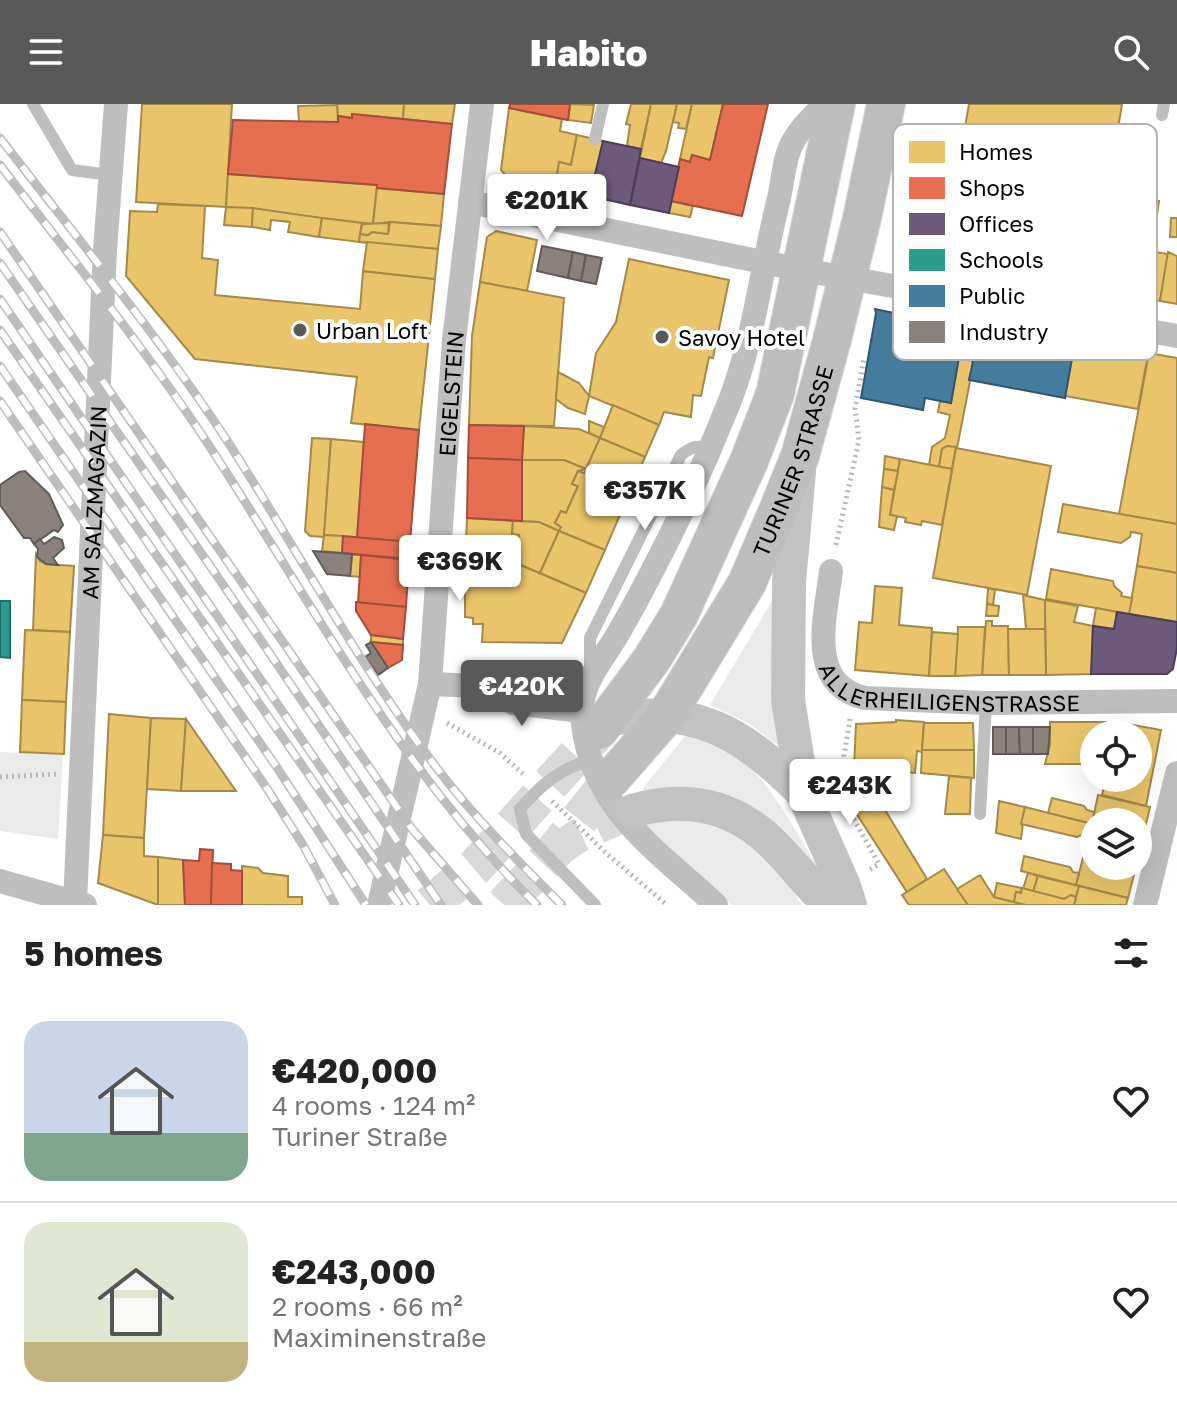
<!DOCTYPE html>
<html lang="en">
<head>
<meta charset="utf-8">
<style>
	:root { --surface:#fff; --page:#f6f6f6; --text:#222; --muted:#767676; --line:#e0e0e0; --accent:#595959 }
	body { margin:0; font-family:"Golos Text",sans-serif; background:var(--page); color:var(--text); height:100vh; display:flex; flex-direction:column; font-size:30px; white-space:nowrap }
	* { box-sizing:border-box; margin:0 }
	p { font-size:26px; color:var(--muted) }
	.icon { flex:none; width:44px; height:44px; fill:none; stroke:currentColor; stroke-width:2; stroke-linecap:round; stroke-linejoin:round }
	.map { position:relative; height:801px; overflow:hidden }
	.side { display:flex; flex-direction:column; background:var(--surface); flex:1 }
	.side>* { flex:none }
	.fabs { position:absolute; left:1080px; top:616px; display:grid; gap:16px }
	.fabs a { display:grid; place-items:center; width:72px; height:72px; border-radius:50%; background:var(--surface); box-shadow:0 8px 32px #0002; font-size:40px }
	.price { position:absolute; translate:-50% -68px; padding:0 18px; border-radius:8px; background:#fff; color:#222; font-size:26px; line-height:52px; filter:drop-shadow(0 2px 4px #0008) }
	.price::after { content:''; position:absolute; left:50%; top:48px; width:24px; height:18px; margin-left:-12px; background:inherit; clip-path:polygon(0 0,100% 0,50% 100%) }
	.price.current { background:var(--accent); color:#fff }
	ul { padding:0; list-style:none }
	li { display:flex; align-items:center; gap:24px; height:200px; padding:0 24px }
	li+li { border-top:2px solid var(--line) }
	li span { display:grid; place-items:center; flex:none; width:224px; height:160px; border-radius:24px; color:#555 }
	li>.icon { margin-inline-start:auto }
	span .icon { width:96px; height:96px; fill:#fffc; stroke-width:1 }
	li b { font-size:34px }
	h2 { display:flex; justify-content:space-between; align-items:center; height:96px; padding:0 24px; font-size:34px }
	header { display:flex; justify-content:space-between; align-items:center; height:104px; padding:0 24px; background:var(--accent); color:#fff; font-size:36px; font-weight:800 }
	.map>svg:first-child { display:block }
</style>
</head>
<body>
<header><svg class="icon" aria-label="menu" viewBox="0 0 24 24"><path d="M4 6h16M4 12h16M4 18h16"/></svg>Habito<svg class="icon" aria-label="search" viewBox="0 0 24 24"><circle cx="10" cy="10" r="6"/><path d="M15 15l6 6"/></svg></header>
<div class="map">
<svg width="1177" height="801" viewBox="0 0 1177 801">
	<rect width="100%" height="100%" fill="#fff"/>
	<g fill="#eaeaea">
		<polygon points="777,489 783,639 775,640 750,620 710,601"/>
		<path d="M685 632H690C710 639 730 647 746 660 775 684 805 745 827 778L798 753 646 690 643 684Z"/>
		<polygon points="0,648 63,651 58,735 0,727"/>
		<polygon points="712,713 768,750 802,801 731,801 639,715"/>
	</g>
	<g fill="#e9c46a" stroke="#a3894a" stroke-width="2">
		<polygon points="142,0 232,0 226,103 136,98"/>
		<polygon points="337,0 404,0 403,15 352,10 352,14 338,12"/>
		<polygon points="404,0 455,0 452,20 403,15"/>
		<polygon points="570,0 594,1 591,19 568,16"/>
		<polygon points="631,0 651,0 641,45 627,42 630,21 626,20"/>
		<polygon points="651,0 677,0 666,47 661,59 640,54"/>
		<polygon points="677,0 692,0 686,25 678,24 679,19 673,18"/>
		<polygon points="692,0 723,0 710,56 692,51 690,58 680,55"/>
		<polygon points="969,0 1122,0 1103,117 1139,123 1129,187 906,155 921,70 956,75"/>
		<polygon points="337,1 338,18 299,18 298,2"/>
		<polygon points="509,4 562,15 560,27 577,31 571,61 559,58 555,84 507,73 501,66"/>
		<polygon points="577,31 603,37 590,92 555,84 559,58 571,61"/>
		<polygon points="228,70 377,81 373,120 226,103"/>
		<polygon points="377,84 444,90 441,122 390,118 373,120"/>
		<polygon points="671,97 693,102 690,113 669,109"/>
		<polygon points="1143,97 1159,97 1152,147 1136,145"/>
		<polygon points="158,100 205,102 202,154 218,156 215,191 360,205 363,167 435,175 419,326 351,319 357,273 195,255 126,172 130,107 157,108"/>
		<polygon points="226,103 253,104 252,123 224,121"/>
		<polygon points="253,104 322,114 319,133 288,128 290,118 271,116 270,126 252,123"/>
		<polygon points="322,114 362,119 359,138 319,133"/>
		<polygon points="1171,114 1177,114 1177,133 1170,133"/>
		<polygon points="390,118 441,122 438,145 359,138 360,130 368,131 372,128 388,130"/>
		<polygon points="389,119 388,130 372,128 368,131 360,130 362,120"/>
		<polygon points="496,127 537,136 527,187 480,178 487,133"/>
		<polygon points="367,138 438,145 435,175 363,167"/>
		<polygon points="1136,145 1168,150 1160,197 1128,191"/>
		<polygon points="1168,148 1177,152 1177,200 1160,197"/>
		<polygon points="629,155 729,176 713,254 709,253 701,292 693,291 691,313 664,308 659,321 589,292 596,249 616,218"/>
		<polygon points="480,178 564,194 554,322 469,321 472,232"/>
		<polygon points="1074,243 1147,256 1138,305 1065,292"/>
		<polygon points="1149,249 1177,254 1177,420 1119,410"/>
		<polygon points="959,253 974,257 957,344 947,342 942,345 939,363 929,361 932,343 945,334 950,311 938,308 940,297 951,299"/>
		<polygon points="558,268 579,279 589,292 585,310 568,304 556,295"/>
		<polygon points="613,301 659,321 645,353 600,334"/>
		<polygon points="589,317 604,323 600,334 589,329"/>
		<polygon points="524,322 579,325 600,334 586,365 564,356 522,356"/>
		<polygon points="312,334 331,335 324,433 310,432 305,427"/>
		<polygon points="600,334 645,353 631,385 586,365"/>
		<polygon points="331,335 364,338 357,434 324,431"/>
		<polygon points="947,342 956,343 952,365 939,363 942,345"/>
		<polygon points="956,344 1051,362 1027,491 933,474"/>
		<polygon points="885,352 900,355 898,367 884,365"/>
		<polygon points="900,355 952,365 942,421 922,417 921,421 905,418 906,414 890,411"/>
		<polygon points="522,356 564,356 586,365 578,367 572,380 578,382 566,409 561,407 555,419 561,423 559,427 539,418 522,417"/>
		<polygon points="586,365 631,385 605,446 559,427 561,423 555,419 561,407 566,409 578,382 572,380 578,367 584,369"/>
		<polygon points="884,365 898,367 894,386 882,383"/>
		<polygon points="882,383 894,386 890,411 897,412 894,426 879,423"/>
		<polygon points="1063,400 1177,420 1177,469 1137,462 1142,430 1131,428 1130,433 1121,439 1058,428"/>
		<polygon points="467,414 513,417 512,430 519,431 518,460 465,459"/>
		<polygon points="513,417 539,418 559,427 540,469 518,460 519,431 512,430"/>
		<polygon points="559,427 605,446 586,489 540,469"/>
		<polygon points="324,431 343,432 342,449 322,447"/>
		<polygon points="36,450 40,457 46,460 74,462 70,528 33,526"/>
		<polygon points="352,451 361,451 360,473 350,472"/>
		<polygon points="465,459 518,460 586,489 562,539 482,538 483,520 473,520 473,514 465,513"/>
		<polygon points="1137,462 1177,469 1177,518 1129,510"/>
		<polygon points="1051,465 1113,477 1114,482 1122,489 1121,492 1132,494 1129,510 1046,495"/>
		<polygon points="875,482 902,484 899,521 932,524 929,572 855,566 859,518 872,519"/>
		<polygon points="988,484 995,486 993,501 987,500"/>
		<polygon points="1023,491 1045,496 1045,525 1026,525"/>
		<polygon points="1045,496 1078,502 1074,518 1093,522 1091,570 1046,571"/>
		<polygon points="987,500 999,502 998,512 986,512"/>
		<polygon points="1096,504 1117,508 1114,525 1093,522"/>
		<polygon points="986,517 992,517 992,522 1008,522 1009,571 982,571"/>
		<polygon points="958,523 985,523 982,571 955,572"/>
		<polygon points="1008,525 1045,525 1046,571 1009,571"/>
		<polygon points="25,526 70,528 66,598 22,596"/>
		<polygon points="932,528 958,530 955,572 929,572"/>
		<polygon points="371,531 403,535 403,541 371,538"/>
		<polygon points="22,596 66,598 64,650 20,648"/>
		<polygon points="109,610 151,614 144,734 103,731"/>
		<polygon points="151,614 186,615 181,687 147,685"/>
		<polygon points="186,615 236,687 181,687"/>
		<polygon points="896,616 924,618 922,648 917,647 915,669 854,664 856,620 896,618"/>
		<polygon points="1050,618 1117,618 1114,630 1094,630 1094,660 1045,660 1050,640"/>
		<polygon points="1117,618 1161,626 1146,702 1102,691 1106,674 1138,674 1138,630 1114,630"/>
		<polygon points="924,619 973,619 974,646 922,646"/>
		<polygon points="922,646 974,646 974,674 921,669"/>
		<polygon points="860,664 886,666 882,701 927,775 907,788 856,709"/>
		<polygon points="949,672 971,674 970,710 945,710"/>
		<polygon points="1098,691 1150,703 1143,733 1138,731 1138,718 1092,720"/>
		<polygon points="1052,694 1084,702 1087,706 1094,708 1092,720 1048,709"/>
		<polygon points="999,697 1025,703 1021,735 996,729"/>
		<polygon points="1025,703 1092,720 1088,732 1082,731 1077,733 1021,720"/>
		<polygon points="1092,720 1094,720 1094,753 1084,750"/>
		<polygon points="103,731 144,734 144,752 158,753 158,801 98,779"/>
		<polygon points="1084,750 1094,753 1094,762 1136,763 1128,794 1076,781"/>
		<polygon points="1024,752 1070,763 1073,768 1079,769 1076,781 1021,767"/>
		<polygon points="158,753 183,756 185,801 158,801"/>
		<polygon points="242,762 258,764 263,769 288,772 288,793 302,793 302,801 242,801"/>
		<polygon points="944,765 968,801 909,801 902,791"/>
		<polygon points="1028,769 1038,772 1033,788 1023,785"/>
		<polygon points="980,771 994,793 1026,801 968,801 957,785"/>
		<polygon points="1038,772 1079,782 1076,793 1071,791 1064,795 1033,788"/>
		<polygon points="997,779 1022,784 1021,789 1016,788 1014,798 994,793"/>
		<polygon points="1079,782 1128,794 1126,801 1074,801"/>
		<polygon points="1022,784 1064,795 1071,791 1076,793 1074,801 1026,801 1014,798 1016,788 1021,789"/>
	</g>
	<g fill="#e76f51" stroke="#a24e39" stroke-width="2">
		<polygon points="510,0 570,0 568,16 509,4"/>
		<polygon points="723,0 768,0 742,112 671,97 680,55 690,58 692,51 710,56"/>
		<polygon points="352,10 452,20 444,90 377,84 377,81 228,70 233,16 338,18 338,12 352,14"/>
		<polygon points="365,320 419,326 410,438 357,434"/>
		<polygon points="469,321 524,322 522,356 468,354"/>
		<polygon points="468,354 522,356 522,417 467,414"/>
		<polygon points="343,432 410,438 410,455 342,449"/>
		<polygon points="361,451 409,456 406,503 358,499"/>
		<polygon points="356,498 406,503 403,535 371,531 356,507"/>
		<polygon points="371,538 403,541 402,556 388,564"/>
		<polygon points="200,745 213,746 211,801 185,801 183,756 199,757"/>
		<polygon points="212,759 231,760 231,766 242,767 242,801 211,801"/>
	</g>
	<g fill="#6d597a" stroke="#4c3e55" stroke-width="2">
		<polygon points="603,37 641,45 630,101 590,92"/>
		<polygon points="640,54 679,63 669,109 630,101"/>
		<polygon points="1117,508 1177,518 1177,544 1173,565 1167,570 1091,570 1093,522 1114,525"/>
	</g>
	<polygon fill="#2a9d8f" stroke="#1d6e64" stroke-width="2" points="0,497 10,497 10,554 0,553"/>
	<g fill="#457b9d" stroke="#30566e" stroke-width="2">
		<polygon points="875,205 894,209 913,208 935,217 980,225 974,257 959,253 951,299 925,294 923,306 861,294 876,209"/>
		<polygon points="980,225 1074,243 1065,294 969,276"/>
	</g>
	<g fill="#8a817c" stroke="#615a57" stroke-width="2">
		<polygon points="542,142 573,148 568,174 537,167"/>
		<polygon points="573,148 586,151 581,177 568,174"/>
		<polygon points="586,151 602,154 596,180 581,177"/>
		<polygon points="25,367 49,390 63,421 58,428 54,426 34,440 30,434 24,434 0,401 0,381 19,368"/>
		<polygon points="54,433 62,436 64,444 53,454 58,461 46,460 37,453 38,445 34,440 40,435 44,440"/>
		<polygon points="313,447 352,450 350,472 327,470"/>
		<polygon points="371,538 388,564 378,571 365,553 371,549 366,541"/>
		<rect x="993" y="623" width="13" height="27"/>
		<polygon points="1006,623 1019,623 1020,650 1006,650"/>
		<polygon points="1019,623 1033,623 1033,650 1020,650"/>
		<polygon points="1033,623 1050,623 1048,650 1033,650"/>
	</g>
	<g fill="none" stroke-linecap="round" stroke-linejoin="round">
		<polyline stroke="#d9d9d9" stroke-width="34" stroke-dasharray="34 17" stroke-linecap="butt" points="553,749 578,732 632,707"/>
		<g stroke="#d9d9d9" stroke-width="38" stroke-dasharray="38 19" stroke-linecap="butt">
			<polyline points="430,801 475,763 599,626"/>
			<polyline points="504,801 553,749 611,675"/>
		</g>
		<g stroke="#dbdbdb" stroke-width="40">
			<g id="primary">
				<polyline points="599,626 652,555 679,511 749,357 775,290 836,0"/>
				<path id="s4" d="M611 675 666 612 747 479 779 404 800 352 832 236 862 114 886 0"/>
			</g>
		</g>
		<g stroke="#b8b8b8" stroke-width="5" stroke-dasharray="2 4" stroke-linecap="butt">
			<polyline points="836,441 859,336 855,304 864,255"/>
			<polyline points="850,615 844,652 849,707 879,760 869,766"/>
			<polyline points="447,619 500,649 524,671"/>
			<polyline points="0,673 57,670"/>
			<polyline points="552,697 606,749 667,801"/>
		</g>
		<g stroke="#bebebe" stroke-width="12">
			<polyline points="33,0 72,66 110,71"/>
			<polyline points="1162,11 1164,0"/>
			<polyline points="595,35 603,0"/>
			<polyline points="576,119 582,90"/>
			<path d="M590 566V534L681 351C692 342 697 341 710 345"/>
			<path d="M591 656C559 665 541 681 520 705L526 730 595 801"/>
			<polyline points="980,710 986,599"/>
		</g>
		<g stroke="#bebebe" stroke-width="24">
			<polyline points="470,98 802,166 1177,232"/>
			<path id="s1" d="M831 467C826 512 805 580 865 594L986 599 1177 597"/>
			<polyline points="430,580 482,582 514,574 590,575"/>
			<polyline points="482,582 513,599 582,607"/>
			<polyline points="0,777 85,801"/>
			<path id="s2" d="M75 798 105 146 116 0"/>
			<path id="s3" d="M379 801 430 580 454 236 482 0"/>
			<path d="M716 801C654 743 588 703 582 610 580 579 605 553 619 528 637 497 654 464 670 432 691 389 711 344 729 299 754 236 762 161 779 94 783 77 784 51 794 36 802 22 814 11 826 0"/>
			<polyline points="1145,801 1177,669"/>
		</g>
		<g stroke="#c2c2c2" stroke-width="34">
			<polyline points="799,368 789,478 788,596 803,689 844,782 850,801"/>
			<path d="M607 616C697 600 741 628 803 689"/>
			<path d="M632 707C686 691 735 701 775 742 794 761 810 783 830 801"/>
		</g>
		<use href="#primary" stroke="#bdbdbd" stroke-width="38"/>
		<g stroke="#bdbdbd" stroke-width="9">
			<g id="rail">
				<path d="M0 34C76 133 157 230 226 335 297 445 359 562 439 667 476 715 519 758 562 801"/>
				<path d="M0 61C71 154 146 245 210 343 313 501 401 668 537 801"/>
				<polyline points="0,128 412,725 478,801"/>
				<polyline points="0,159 215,469 441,801"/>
				<polyline points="0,195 415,801"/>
				<polyline points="0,226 399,801"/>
				<polyline points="0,262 276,662 366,801"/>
				<polyline points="0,297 268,686 303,741 335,801"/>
			</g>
		</g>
		<use href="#rail" stroke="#fff" stroke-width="6" stroke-dasharray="18" stroke-linecap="butt"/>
	</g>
	<g fill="#595959" stroke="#fff" stroke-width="3">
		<circle cx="300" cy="226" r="8"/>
		<circle cx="662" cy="233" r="8"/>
	</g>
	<g text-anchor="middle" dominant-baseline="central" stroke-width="8" stroke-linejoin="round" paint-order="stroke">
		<g font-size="22" fill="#000" stroke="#fff" text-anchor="start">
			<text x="316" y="226">Urban Loft</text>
			<text x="678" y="233">Savoy Hotel</text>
		</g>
		<g font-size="22" fill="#000" stroke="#fff">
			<text stroke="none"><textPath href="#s3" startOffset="518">EIGELSTEIN</textPath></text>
			<text stroke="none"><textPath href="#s4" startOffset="370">TURINER STRASSE</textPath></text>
			<text stroke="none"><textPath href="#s2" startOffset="400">AM SALZMAGAZIN</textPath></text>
			<text stroke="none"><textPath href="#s1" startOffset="228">ALLERHEILIGENSTRASSE</textPath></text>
		</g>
	</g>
	<rect x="893" y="20" width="264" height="236" rx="12" fill="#fff" stroke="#b2b2b2" stroke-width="2"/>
	<rect x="909" y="37" width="36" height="22" fill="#e9c46a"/>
	<rect x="909" y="73" width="36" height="22" fill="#e76f51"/>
	<rect x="909" y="109" width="36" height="22" fill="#6d597a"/>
	<rect x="909" y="145" width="36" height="22" fill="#2a9d8f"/>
	<rect x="909" y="181" width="36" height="22" fill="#457b9d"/>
	<rect x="909" y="217" width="36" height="22" fill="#8a817c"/>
	<g font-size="22" fill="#000">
		<text x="959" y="56">Homes</text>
		<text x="959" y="92">Shops</text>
		<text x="959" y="128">Offices</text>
		<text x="959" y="164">Schools</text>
		<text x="959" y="200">Public</text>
		<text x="959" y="236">Industry</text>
	</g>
</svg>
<div class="fabs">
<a><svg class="icon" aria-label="locate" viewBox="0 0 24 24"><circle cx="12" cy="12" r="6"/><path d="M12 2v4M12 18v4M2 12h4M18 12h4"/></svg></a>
<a><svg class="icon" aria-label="layers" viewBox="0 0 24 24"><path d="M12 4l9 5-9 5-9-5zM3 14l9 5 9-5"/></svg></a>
</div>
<b class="price" style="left:547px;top:138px">€201K</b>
<b class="price" style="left:645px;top:428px">€357K</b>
<b class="price" style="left:460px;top:499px">€369K</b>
<b class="price current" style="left:522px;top:624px">€420K</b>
<b class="price" style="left:850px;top:723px">€243K</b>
</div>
<section class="side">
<h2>5 homes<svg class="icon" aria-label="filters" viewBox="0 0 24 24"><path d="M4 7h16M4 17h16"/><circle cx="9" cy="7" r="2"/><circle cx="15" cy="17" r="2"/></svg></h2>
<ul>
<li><span style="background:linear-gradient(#c9d6e8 70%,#7fa58c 0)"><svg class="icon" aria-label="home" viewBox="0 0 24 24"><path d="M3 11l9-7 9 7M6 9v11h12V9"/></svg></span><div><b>€420,000</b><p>4 rooms · 124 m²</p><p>Turiner Straße</p></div><svg class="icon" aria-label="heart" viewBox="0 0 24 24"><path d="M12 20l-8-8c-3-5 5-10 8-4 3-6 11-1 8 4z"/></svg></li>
<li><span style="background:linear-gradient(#dfe7d0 75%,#c2b280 0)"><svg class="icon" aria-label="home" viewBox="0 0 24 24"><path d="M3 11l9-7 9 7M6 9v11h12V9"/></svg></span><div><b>€243,000</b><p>2 rooms · 66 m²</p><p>Maximinenstraße</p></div><svg class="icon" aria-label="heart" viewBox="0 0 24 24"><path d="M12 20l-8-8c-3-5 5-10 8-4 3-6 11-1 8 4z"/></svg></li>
</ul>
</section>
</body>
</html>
